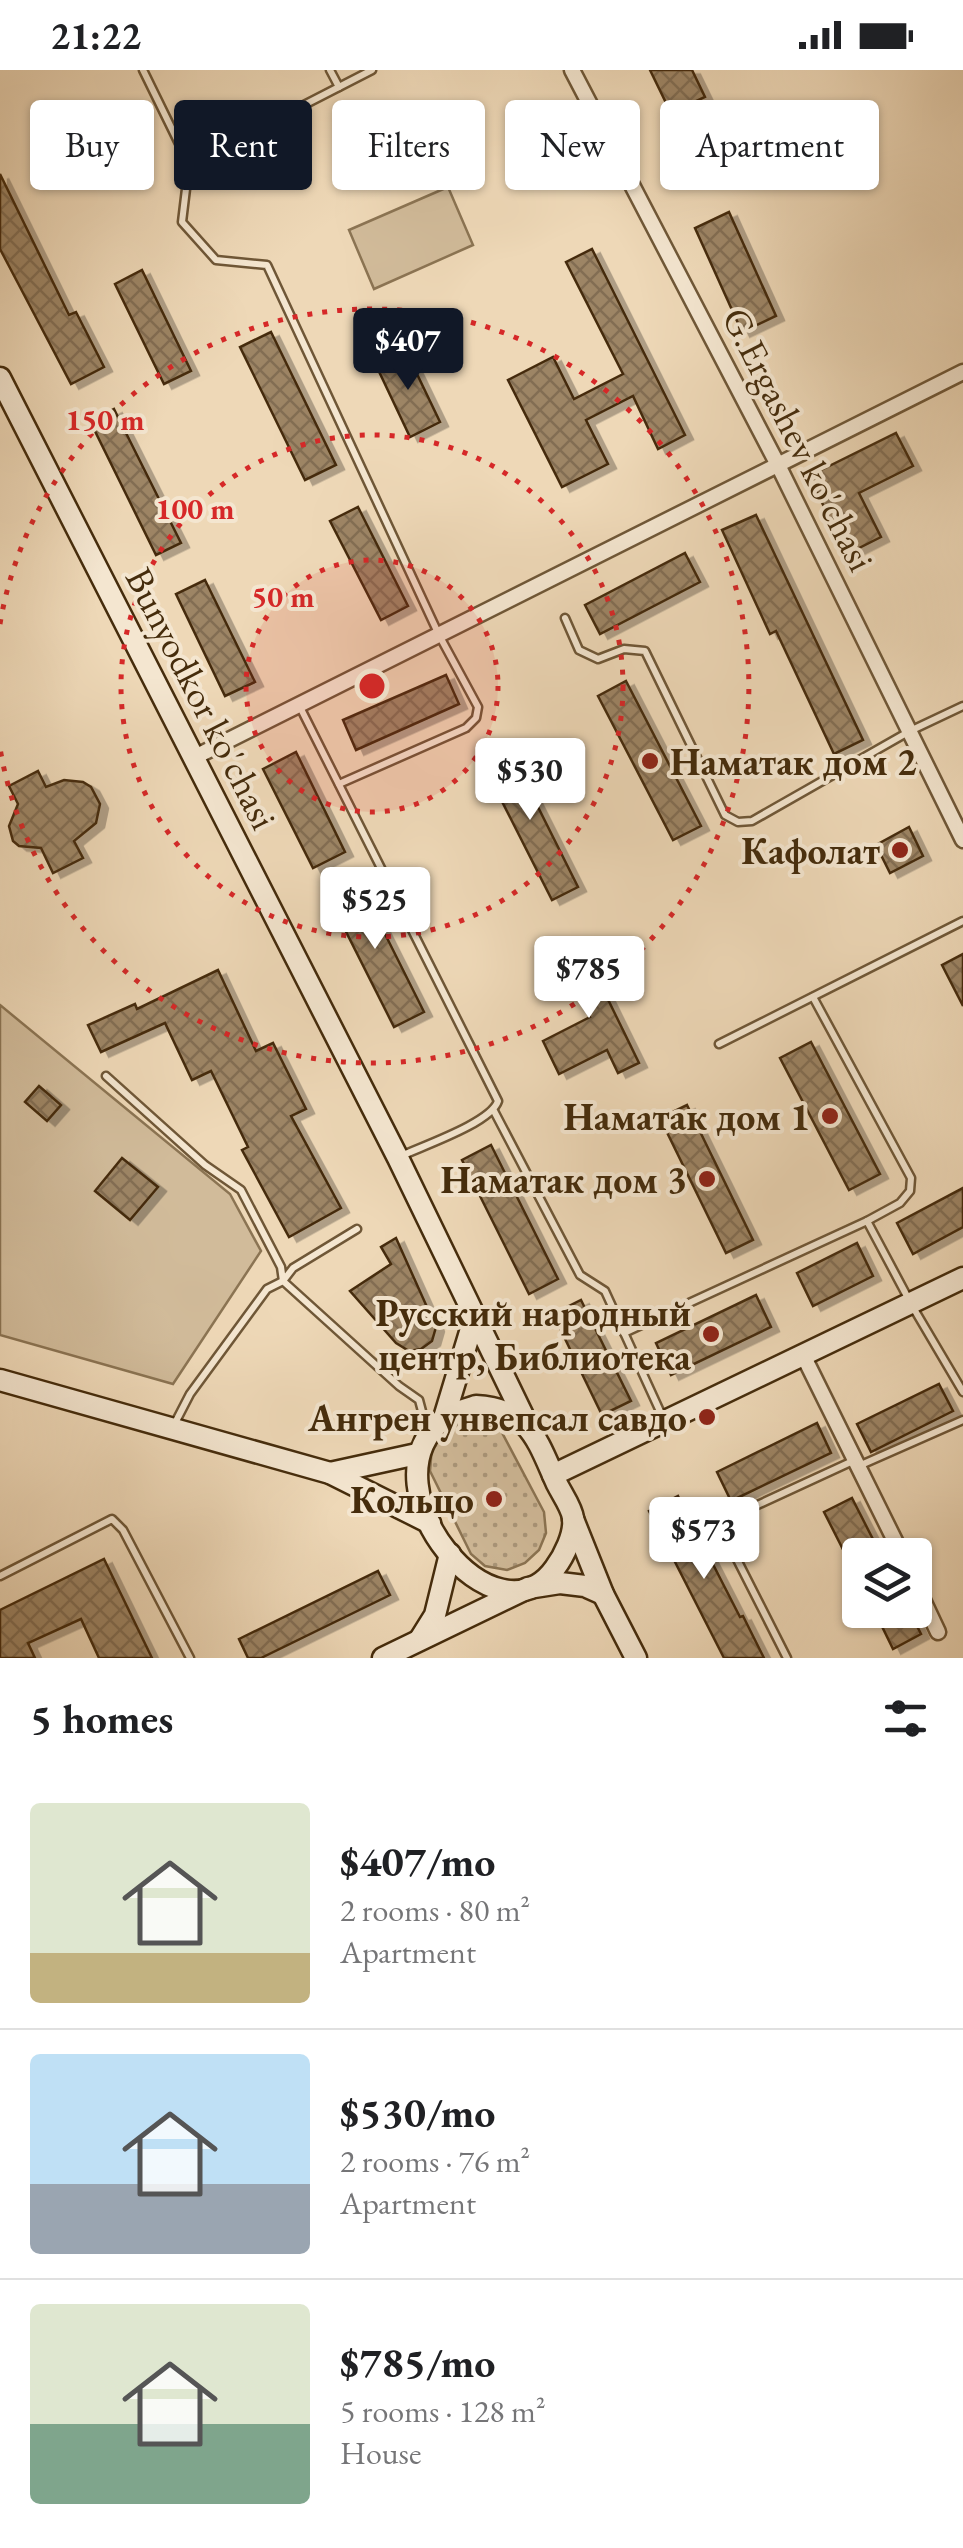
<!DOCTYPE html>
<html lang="en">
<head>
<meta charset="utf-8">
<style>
	:root { --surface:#fff; --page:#f2f2f2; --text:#202124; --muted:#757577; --line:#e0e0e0; --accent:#111827 }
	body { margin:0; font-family:"EB Garamond",serif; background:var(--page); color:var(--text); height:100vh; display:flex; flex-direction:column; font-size:38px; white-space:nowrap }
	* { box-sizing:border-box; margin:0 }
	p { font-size:32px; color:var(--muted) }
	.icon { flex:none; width:55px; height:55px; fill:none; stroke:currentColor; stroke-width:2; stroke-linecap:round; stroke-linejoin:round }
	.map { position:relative; height:1588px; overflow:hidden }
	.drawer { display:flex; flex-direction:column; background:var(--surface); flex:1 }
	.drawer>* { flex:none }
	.top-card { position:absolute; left:30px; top:30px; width:905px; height:90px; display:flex; gap:20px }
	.fabs { position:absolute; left:842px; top:1468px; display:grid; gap:20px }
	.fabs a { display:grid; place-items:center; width:90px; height:90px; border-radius:10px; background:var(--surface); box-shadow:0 2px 8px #0004; font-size:50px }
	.price { position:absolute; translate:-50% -85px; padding:0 22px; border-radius:10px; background:#fff; color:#222; font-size:32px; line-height:65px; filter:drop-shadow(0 2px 5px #0008) }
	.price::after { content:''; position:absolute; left:50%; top:60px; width:30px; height:22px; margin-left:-15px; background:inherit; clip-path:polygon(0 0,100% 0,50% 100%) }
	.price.on { background:var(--accent); color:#fff }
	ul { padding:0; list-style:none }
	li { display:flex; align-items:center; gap:30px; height:250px; padding:0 30px }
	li+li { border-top:2px solid var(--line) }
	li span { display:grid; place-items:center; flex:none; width:280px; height:200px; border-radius:10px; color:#555 }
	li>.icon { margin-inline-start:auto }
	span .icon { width:120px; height:120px; fill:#fffc; stroke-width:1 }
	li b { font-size:42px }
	h2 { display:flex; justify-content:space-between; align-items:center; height:120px; padding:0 30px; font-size:42px }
	.tag { padding:0 35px; border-radius:10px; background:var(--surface); box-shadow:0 2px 8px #0004; font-size:35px; line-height:90px }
	.tag.on { background:var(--accent); color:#fff }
	.status { display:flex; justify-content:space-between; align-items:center; height:70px; padding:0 50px; background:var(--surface); direction:ltr }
	.status svg { height:28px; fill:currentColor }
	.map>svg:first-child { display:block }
</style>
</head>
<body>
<div class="status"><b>21:22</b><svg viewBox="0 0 49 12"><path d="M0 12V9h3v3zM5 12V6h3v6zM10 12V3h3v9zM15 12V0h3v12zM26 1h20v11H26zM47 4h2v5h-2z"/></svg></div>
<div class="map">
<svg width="963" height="1588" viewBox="0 0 963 1588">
	<defs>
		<pattern id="grass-dots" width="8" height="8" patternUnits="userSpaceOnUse" patternTransform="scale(2.5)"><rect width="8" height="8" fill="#d1bb9a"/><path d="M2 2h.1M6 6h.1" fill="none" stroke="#ab987c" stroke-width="1.8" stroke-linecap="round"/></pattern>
		<pattern id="building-cross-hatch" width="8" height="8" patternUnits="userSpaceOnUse" patternTransform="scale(2.5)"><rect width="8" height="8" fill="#9d8565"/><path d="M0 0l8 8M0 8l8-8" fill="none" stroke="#826d52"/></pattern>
		<filter id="shadow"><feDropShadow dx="8" dy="4.5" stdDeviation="0" flood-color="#0004"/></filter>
	</defs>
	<rect width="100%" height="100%" fill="#eed8b7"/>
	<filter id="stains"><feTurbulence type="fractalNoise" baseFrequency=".002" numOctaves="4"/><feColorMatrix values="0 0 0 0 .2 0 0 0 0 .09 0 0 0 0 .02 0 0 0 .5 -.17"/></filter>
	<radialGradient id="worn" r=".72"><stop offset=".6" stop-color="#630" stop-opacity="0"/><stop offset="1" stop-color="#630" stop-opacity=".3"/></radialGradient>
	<polygon fill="url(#grass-dots)" stroke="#8b7453" stroke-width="2.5" points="480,1350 499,1357 544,1442 546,1463 539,1480 525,1493 507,1500 485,1496 471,1484 430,1401 432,1376 445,1358 460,1351"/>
	<g fill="#d1bb9a" stroke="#8b7453" stroke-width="2.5">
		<polygon points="448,117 473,175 374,219 349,160"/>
		<polygon points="0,935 230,1124 261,1181 173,1314 0,1265"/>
	</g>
	<g fill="url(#building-cross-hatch)" stroke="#452c0c" stroke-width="2.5" filter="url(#shadow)">
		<polygon points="650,0 692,0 705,27 671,43"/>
		<polygon points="0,104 69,245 76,242 104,297 71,314 0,179"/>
		<polygon points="729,142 776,246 742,262 695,158"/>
		<polygon points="592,179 685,365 658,379 633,326 586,350 608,394 562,417 508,310 553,287 574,329 623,304 566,192"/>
		<polygon points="142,200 191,301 164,314 115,214"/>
		<polygon points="271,262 336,395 305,410 240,277"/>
		<polygon points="405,279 440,352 410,367 375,293"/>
		<polygon points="114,339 181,473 156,485 90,351"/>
		<polygon points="896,363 913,396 859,423 881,467 847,484 809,406"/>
		<polygon points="358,437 408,536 381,550 330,451"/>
		<polygon points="756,445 863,670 834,684 776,561 770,564 722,460"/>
		<polygon points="685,483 700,512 600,564 585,535"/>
		<polygon points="205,510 255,612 225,626 176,524"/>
		<polygon points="446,605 459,634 356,680 343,650"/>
		<polygon points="626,611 701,756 673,770 598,626"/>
		<polygon points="508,677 578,817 552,830 481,690"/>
		<polygon points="296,682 345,782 313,798 263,699"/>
		<polygon points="38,701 46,717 64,710 83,712 91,717 100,734 96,753 74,771 83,788 53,803 41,778 19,776 13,771 9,756 18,734 9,716"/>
		<polygon points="909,757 923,786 890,803 876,775"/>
		<polygon points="356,806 424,942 394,957 326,822"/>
		<polygon points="579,870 639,993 618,1003 607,980 559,1004 543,971 590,947 558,880"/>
		<polygon points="963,884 963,936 942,895"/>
		<polygon points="218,900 256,981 273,973 306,1039 291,1046 341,1138 289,1167 242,1080 248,1077 211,1001 192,1010 165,953 101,982 88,955 135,934 137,939"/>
		<polygon points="811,972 880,1104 849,1120 780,988"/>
		<polygon points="39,1016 61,1035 47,1051 25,1032"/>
		<polygon points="687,1035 753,1170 726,1183 660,1048"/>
		<polygon points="491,1075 558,1209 529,1224 462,1090"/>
		<polygon points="122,1088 158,1117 130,1150 95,1121"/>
		<polygon points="963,1118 963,1157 913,1184 897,1153"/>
		<polygon points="396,1168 436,1257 432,1271 421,1279 409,1281 396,1273 350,1221 391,1194 381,1177"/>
		<polygon points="857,1173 873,1206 813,1236 797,1203"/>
		<polygon points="756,1225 771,1257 671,1305 656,1273"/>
		<polygon points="581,1230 631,1331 602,1345 553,1244"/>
		<polygon points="939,1314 953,1341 871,1382 857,1354"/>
		<polygon points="817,1353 831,1383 731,1431 717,1402"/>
		<polygon points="678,1426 740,1547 743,1546 764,1588 724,1588 649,1441"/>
		<polygon points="852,1428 881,1485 860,1485 860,1513 824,1442"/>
		<polygon points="104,1489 152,1588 99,1588 81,1549 28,1573 35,1588 0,1588 0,1540"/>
		<polygon points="378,1501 390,1525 261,1588 248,1588 239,1569"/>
		<polygon points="874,1540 909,1540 921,1564 893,1579"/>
	</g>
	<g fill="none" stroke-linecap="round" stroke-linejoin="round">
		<g stroke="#6f5737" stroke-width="11">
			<g id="lane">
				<polyline points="143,0 189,94"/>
				<polyline points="330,0 339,17"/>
				<polyline points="565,548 579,580 598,589 624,579 645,581 725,745 738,752 752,751 910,661 963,636"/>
				<path d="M300 637 498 1031C491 1053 422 1076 399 1087"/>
				<polyline points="339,714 466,658 476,648 478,637 439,565 267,195 216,190 182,152 189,94 372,0"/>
				<polyline points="813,927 911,1108 910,1121 900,1133 867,1151"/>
				<polyline points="719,974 963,851"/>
				<polyline points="106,1006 205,1095 241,1120 281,1197 283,1211 293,1198 357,1159"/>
				<polyline points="494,1041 580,1205 605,1221 664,1350"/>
				<polyline points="914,1239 963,1322"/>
				<polyline points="624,1263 867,1151 908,1228"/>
				<polyline points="175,1353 190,1324 267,1219 283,1211 399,1316 419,1330 427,1360"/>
				<polyline points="861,1395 963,1350"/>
				<polyline points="0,1506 112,1449 123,1460 190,1588"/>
				<polyline points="787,1588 720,1456 727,1449 855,1390"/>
			</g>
		</g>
		<g stroke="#6f5737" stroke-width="19">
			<g id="street">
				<polyline points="572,0 778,395 963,770"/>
				<polyline points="193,688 963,302"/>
				<polyline points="803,1285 902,1485"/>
				<polyline points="915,1513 938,1562"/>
			</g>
		</g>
		<g stroke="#452c0c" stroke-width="25">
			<g id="secondary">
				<polyline points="0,308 398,1088 529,1358"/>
				<polyline points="0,1310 330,1403 430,1453"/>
				<path d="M476 1336C530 1339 537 1370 557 1414 562 1424 572 1438 573 1448 575 1464 564 1486 555 1498 496 1581 363 1419 441 1351 450 1343 465 1340 476 1336Z"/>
				<polyline points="444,1348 474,1249"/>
				<polyline points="330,1403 417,1384"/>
				<polyline points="553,1405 963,1208"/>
				<polyline points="573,1449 603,1524 636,1588"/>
				<polyline points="420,1569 435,1545 450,1484"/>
				<polyline points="383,1588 528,1518 560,1513 585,1516 603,1524"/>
			</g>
		</g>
		<use href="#lane" stroke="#f4e6d0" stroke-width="6"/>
		<use href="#street" stroke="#f4e6d0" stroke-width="14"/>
		<use href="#secondary" stroke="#f4e6d0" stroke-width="20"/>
	</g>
	<circle cx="372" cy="616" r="126" fill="#d62828" fill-opacity=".12"/>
	<g fill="none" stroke="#d62828" stroke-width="5" stroke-dasharray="5 10">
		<circle cx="372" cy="616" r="126"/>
		<circle cx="372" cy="616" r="251"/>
		<path d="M0 554A377 377 0 1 1 0 678"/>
	</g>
	<g fill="#8f2418" stroke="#f4e6d0" stroke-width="4">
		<circle cx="650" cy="691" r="10"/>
		<circle cx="900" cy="780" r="10"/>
		<circle cx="830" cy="1046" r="10"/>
		<circle cx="707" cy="1109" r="10"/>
		<circle cx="711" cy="1264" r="10"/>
		<circle cx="707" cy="1347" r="10"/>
		<circle cx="494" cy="1429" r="10"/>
	</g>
	<g text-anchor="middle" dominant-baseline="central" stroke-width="8" stroke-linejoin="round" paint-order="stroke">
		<g font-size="38" fill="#452c0c" stroke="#f4e6d0">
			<text transform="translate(799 369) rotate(63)">G.Ergashev ko'chasi</text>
			<text transform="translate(202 628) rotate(63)">Bunyodkor ko'chasi</text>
		</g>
		<g font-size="38" font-weight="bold" fill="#452c0c" stroke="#f4e6d0" text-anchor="end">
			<text x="670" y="691" text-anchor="start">Наматак дом 2</text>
			<text x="880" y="780">Кафолат</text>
			<text x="810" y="1046">Наматак дом 1</text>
			<text x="687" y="1109">Наматак дом 3</text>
			<text x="691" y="1242">Русский народный<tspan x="691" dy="44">центр, Библиотека</tspan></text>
			<text x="687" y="1347">Ангрен унвепсал савдо</text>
			<text x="474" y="1429">Кольцо</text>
		</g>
	</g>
	<circle cx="372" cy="616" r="15" fill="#d62828" stroke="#f4e6d0" stroke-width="5"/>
	<g font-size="30" text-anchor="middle" font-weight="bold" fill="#d62828" stroke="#f4e6d0" stroke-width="8" stroke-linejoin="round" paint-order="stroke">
		<text x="105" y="360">150 m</text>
		<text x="195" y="449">100 m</text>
		<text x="283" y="537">50 m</text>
	</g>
	<rect width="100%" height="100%" filter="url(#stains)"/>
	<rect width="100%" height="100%" fill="url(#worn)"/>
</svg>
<div class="fabs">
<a><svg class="icon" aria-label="layers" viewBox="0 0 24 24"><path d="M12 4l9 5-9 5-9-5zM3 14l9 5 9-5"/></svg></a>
</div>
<b class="price on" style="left:408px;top:323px">$407</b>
<b class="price" style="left:530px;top:753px">$530</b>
<b class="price" style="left:375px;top:882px">$525</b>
<b class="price" style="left:589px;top:951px">$785</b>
<b class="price" style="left:704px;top:1512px">$573</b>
<div class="top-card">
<a class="tag">Buy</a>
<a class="tag on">Rent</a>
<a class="tag">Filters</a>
<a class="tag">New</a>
<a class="tag">Apartment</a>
</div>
</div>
<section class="drawer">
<h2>5 homes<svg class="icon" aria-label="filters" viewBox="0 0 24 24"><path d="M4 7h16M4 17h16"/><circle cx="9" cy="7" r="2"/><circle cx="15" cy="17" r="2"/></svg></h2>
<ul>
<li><span style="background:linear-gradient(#dfe7d0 75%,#c2b280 0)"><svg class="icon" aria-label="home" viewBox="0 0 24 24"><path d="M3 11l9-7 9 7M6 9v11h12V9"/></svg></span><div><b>$407/mo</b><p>2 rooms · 80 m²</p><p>Apartment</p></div></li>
<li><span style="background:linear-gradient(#bfe0f5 65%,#9aa5b1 0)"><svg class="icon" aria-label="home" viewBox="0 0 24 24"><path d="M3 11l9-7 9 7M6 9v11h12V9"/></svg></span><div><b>$530/mo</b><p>2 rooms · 76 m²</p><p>Apartment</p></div></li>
<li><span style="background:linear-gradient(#dfe7d0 60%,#7fa58c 0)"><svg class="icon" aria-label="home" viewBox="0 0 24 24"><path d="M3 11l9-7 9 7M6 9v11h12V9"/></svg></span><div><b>$785/mo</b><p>5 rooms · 128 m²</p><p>House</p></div></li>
</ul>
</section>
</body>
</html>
